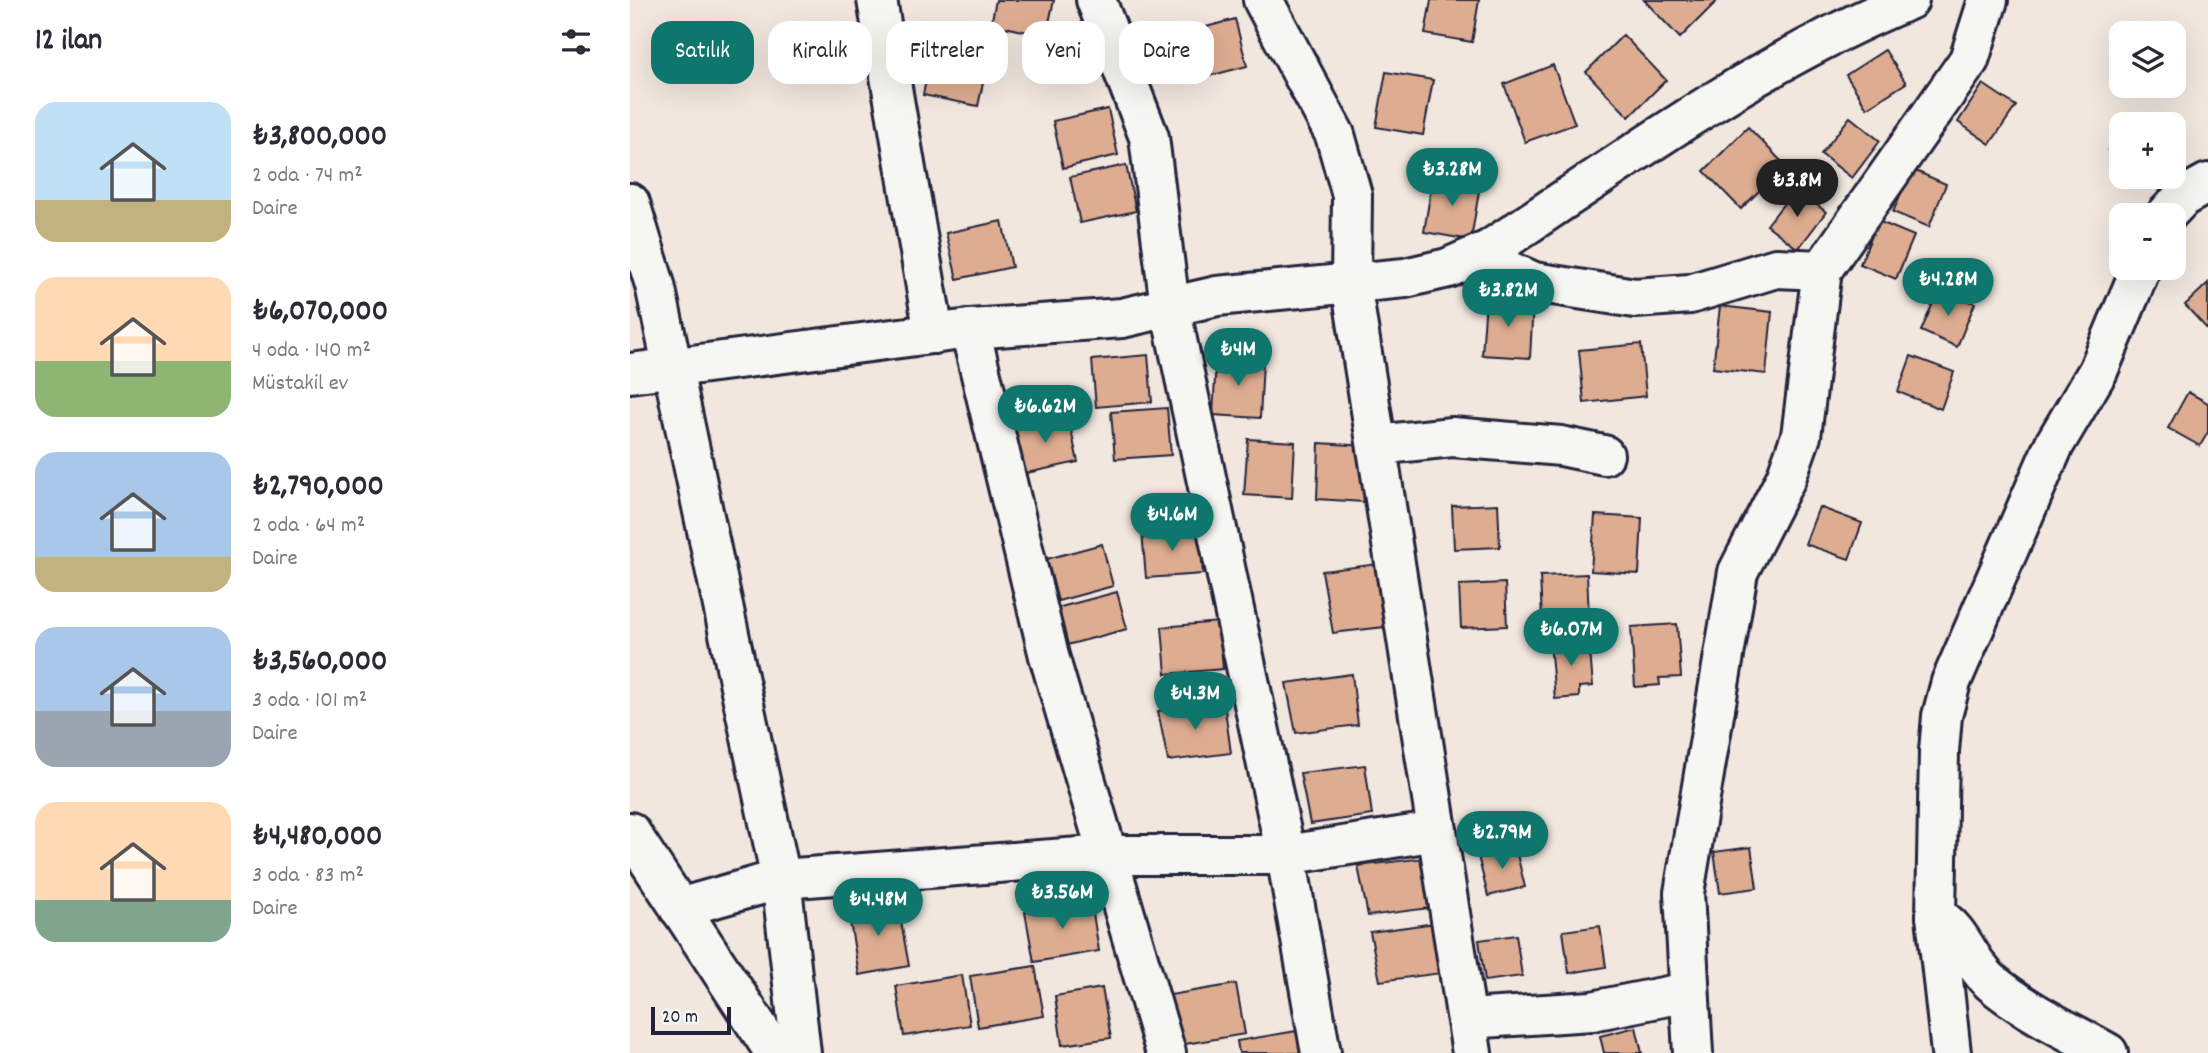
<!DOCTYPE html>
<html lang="tr">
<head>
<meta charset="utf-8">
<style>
	:root { --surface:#fff; --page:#f7f7f7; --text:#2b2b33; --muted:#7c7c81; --accent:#0f766e }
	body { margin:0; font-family:Dekko,sans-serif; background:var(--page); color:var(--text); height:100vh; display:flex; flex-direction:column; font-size:26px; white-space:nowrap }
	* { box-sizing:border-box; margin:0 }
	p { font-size:23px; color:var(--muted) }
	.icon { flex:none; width:38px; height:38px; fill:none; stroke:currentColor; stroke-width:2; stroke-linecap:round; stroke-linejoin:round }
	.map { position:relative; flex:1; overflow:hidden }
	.sheet { display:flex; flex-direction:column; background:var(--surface); width:630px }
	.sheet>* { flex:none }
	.top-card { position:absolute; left:21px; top:21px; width:665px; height:63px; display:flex; gap:14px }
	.fabs { position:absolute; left:1479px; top:21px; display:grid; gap:14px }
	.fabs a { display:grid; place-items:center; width:77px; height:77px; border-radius:14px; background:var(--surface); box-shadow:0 7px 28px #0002; font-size:35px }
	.scale { position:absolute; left:21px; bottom:18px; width:80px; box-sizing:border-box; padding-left:7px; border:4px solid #22223b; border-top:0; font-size:19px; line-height:24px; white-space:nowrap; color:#22223b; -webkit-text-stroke:5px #f6f6f2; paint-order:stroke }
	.price { position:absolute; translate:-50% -60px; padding:0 16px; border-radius:24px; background:var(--accent); color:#fff; font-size:23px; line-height:46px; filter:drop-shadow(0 2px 4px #0008) }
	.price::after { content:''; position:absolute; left:50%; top:42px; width:21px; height:16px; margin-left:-10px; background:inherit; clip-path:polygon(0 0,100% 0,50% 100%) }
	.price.selected { background:#222; color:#fff }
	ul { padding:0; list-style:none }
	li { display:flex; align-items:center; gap:21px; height:175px; padding:0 35px }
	li span { display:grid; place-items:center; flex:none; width:196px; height:140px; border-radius:21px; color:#555 }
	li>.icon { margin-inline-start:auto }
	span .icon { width:84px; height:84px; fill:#fffc; stroke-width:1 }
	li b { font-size:30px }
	h2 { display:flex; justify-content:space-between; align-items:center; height:84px; padding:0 35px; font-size:30px }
	.pill { padding:0 24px; border-radius:21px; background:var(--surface); box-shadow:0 7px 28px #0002; font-size:24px; line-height:63px }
	.pill.selected { background:var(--accent); color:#fff }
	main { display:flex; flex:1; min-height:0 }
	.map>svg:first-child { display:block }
</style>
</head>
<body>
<main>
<section class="sheet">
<h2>12 ilan<svg class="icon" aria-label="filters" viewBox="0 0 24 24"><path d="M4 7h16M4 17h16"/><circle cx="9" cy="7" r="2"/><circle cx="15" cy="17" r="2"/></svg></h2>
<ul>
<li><span style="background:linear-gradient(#bfe0f5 70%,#c2b280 0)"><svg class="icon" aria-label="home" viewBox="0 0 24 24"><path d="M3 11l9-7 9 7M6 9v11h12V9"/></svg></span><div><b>₺3,800,000</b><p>2 oda · 74 m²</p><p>Daire</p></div></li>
<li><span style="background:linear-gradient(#ffd9b3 60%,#8fb573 0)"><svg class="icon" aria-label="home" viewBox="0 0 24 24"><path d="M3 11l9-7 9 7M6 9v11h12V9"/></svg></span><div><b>₺6,070,000</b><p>4 oda · 140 m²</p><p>Müstakil ev</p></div></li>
<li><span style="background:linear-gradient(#a9c7e8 75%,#c2b280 0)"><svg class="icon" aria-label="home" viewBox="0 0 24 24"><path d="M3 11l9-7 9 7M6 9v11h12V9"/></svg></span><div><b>₺2,790,000</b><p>2 oda · 64 m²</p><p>Daire</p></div></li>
<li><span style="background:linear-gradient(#a9c7e8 60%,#9aa5b1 0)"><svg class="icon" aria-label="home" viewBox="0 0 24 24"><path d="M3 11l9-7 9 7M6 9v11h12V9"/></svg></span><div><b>₺3,560,000</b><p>3 oda · 101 m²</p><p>Daire</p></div></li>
<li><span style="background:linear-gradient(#ffd9b3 70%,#7fa58c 0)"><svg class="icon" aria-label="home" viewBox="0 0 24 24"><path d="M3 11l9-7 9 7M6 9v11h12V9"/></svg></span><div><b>₺4,480,000</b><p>3 oda · 83 m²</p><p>Daire</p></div></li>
</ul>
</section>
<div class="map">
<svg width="1578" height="1053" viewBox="0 0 1578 1053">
	<rect width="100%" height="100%" fill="#f1e7df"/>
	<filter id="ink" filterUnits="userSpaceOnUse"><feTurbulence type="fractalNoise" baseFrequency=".0143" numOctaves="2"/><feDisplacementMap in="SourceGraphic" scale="14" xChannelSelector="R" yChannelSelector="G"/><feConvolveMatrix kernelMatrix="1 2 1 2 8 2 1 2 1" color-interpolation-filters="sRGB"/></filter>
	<g filter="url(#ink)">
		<g fill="#dead91" stroke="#22223b" stroke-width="2">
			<polygon points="366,0 424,0 416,36 361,24"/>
			<polygon points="801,0 849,0 842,42 795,34"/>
			<polygon points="1014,0 1088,0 1050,38"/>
			<polygon points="605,19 617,66 564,80 551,34"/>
			<polygon points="993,35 1036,80 999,117 956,72"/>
			<polygon points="302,48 358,60 348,106 293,95"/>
			<polygon points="1255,50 1276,83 1237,108 1216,75"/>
			<polygon points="923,65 945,124 895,142 874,84"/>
			<polygon points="756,72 803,80 793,135 746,127"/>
			<polygon points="1353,84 1386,106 1360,144 1328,122"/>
			<polygon points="478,109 488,155 433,168 423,121"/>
			<polygon points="1220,117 1250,141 1222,178 1191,154"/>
			<polygon points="1118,127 1155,165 1111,209 1074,171"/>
			<polygon points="1491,138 1491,164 1478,150"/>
			<polygon points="496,165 506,211 450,223 440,177"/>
			<polygon points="1281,169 1316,184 1299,227 1263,212"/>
			<polygon points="803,177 850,185 841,240 794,232"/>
			<polygon points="1166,188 1196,212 1168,249 1137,225"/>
			<polygon points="372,221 382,267 327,279 316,233"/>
			<polygon points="1248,221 1284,236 1266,279 1230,264"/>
			<polygon points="1578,283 1578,330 1555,305"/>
			<polygon points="1309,289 1345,303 1327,347 1291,331"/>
			<polygon points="856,299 903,302 900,358 852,355"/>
			<polygon points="1090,306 1142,312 1136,374 1083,368"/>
			<polygon points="1011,344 1016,396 954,403 949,350"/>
			<polygon points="518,355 522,402 466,407 462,360"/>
			<polygon points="1281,356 1324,372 1311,409 1268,392"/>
			<polygon points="586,359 633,362 630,418 583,415"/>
			<polygon points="1558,392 1578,403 1578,432 1570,446 1538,428"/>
			<polygon points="537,408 541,455 485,459 481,412"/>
			<polygon points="438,416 448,462 392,474 383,427"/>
			<polygon points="618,439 665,442 662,498 614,495"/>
			<polygon points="689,443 737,446 734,502 687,499"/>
			<polygon points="868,504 870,547 824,549 822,506"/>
			<polygon points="1189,507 1232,523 1219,559 1175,544"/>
			<polygon points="965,515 1012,518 1009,574 961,571"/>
			<polygon points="569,527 573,574 516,578 512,531"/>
			<polygon points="472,544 483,586 428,601 417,559"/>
			<polygon points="756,563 763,626 703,633 692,571"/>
			<polygon points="957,574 959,617 912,619 910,576"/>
			<polygon points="875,583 877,626 831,628 829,585"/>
			<polygon points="487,592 497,629 437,645 427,608"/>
			<polygon points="589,622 593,669 536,674 532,627"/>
			<polygon points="1047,624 1051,677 1029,678 1030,685 1005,687 1001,627"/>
			<polygon points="959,640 963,686 949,687 949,697 925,699 920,643"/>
			<polygon points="722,674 728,725 666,733 656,683"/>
			<polygon points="594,702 601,753 538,761 528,711"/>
			<polygon points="735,765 742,815 680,824 670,773"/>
			<polygon points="885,846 895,887 858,896 848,856"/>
			<polygon points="1121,847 1127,888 1090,893 1084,852"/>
			<polygon points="794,858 800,908 738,916 728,866"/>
			<polygon points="267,900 279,966 229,975 218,910"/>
			<polygon points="461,901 469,951 404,962 395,912"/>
			<polygon points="806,923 812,973 750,981 740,932"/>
			<polygon points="970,926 976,967 939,973 933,931"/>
			<polygon points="886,935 892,976 855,981 849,940"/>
			<polygon points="405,966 414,1016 348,1027 340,976"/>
			<polygon points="332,975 340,1025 274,1036 266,986"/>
			<polygon points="606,984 615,1034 549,1045 540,995"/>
			<polygon points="472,988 481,1038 432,1045 425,996"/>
			<polygon points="1006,1027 1012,1053 974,1053 970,1036"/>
			<polygon points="673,1030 677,1053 609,1053 607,1041"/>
		</g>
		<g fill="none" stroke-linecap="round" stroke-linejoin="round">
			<g stroke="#22223b" stroke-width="44">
				<g id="minor">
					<polyline points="247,0 304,334"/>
					<polyline points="466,0 519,137 540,307 656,855 691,1053"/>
					<polyline points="633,0 705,135 722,195 721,283 842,1053"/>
					<polyline points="0,203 25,285 151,879 171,1053"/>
					<polyline points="1536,215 1553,197 1578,183"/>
					<polyline points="859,250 875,269 904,282 1005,298 1060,294 1146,268 1192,270"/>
					<polyline points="340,329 419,656 536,1053"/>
					<path d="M0 373 340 329 492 318 587 296 775 278 818 268 859 250C994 161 1128 62 1279 0"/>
					<polyline points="747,445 822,437 931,446 974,455"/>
					<polyline points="0,832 145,1053"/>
					<polyline points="49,908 151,879 477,855 656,855 807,831"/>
					<path d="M1306 916C1332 929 1339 963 1361 982 1395 1011 1439 1031 1478 1053"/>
					<polyline points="837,1019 962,1011 1058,992"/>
					<polyline points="1063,1053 1054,893 1108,572 1156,478 1171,436 1192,270 1339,60 1358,0"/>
					<polyline points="1321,1053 1306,916 1309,751 1312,716 1321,682 1424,445 1468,371 1511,268"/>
				</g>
			</g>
			<use href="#minor" stroke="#f6f6f2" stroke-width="38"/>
		</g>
	</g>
</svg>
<div class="fabs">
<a><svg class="icon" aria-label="layers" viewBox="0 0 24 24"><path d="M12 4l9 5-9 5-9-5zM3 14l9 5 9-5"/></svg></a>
<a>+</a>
<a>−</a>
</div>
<div class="scale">20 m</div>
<b class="price" style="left:822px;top:208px">₺3.28M</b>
<b class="price selected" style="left:1167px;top:219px">₺3.8M</b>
<b class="price" style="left:1318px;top:318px">₺4.28M</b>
<b class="price" style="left:878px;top:329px">₺3.82M</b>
<b class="price" style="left:608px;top:388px">₺4M</b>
<b class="price" style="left:415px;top:445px">₺6.62M</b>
<b class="price" style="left:542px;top:553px">₺4.6M</b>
<b class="price" style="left:941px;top:668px">₺6.07M</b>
<b class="price" style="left:565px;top:732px">₺4.3M</b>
<b class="price" style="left:872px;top:871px">₺2.79M</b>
<b class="price" style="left:432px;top:931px">₺3.56M</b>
<b class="price" style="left:248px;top:938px">₺4.48M</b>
<div class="top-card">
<a class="pill selected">Satılık</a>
<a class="pill">Kiralık</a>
<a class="pill">Filtreler</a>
<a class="pill">Yeni</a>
<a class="pill">Daire</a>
</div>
</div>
</main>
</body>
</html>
